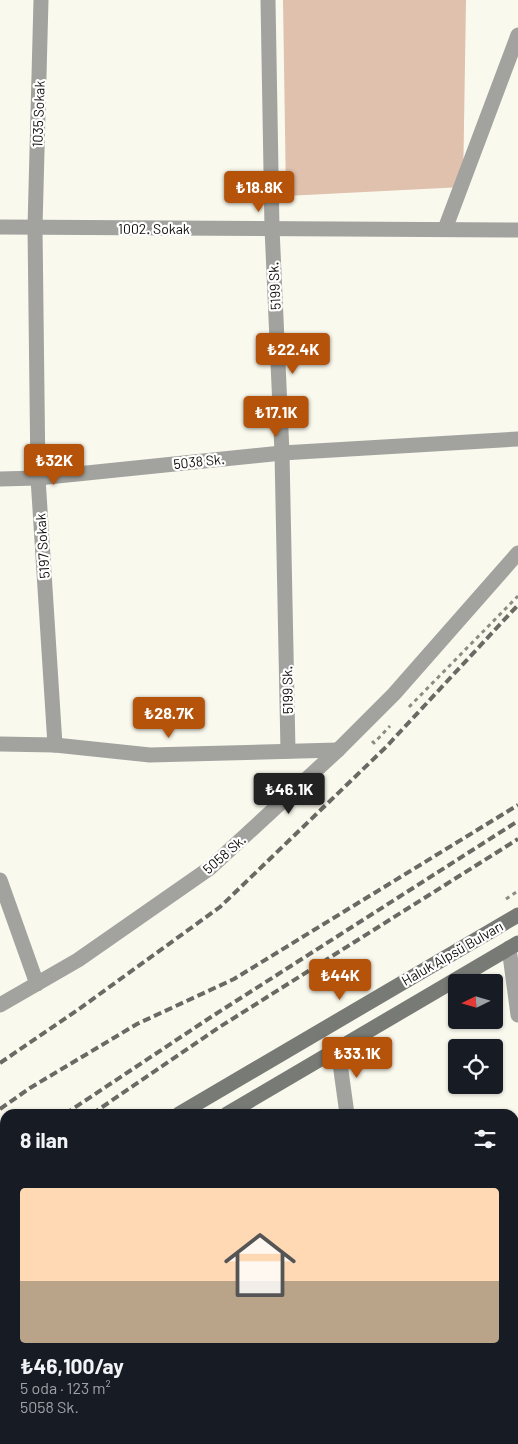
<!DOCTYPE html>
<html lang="tr">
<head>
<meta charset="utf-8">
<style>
	:root { --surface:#171b24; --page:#20242c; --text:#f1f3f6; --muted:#9ea1a6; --line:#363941; --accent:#b45309 }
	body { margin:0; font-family:Barlow,sans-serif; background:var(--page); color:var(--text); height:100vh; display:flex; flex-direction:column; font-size:19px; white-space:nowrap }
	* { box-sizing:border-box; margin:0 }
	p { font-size:16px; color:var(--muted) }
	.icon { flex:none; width:28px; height:28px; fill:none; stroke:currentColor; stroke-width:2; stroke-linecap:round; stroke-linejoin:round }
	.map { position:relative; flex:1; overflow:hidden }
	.side { position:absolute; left:0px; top:1109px; width:519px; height:336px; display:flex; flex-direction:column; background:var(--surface); border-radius:15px 15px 0 0; box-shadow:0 1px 4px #0004 }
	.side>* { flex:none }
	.needle { width:32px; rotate:265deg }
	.fabs { position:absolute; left:448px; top:974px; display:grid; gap:10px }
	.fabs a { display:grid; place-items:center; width:55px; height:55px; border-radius:5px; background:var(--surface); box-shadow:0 1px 4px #0004; font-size:25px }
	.price { position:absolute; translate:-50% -42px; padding:0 11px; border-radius:5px; background:var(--accent); color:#fff; font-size:16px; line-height:32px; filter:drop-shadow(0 1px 2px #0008) }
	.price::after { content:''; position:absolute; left:50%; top:30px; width:15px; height:11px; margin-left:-8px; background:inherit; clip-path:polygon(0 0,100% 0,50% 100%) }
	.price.active { background:#222; color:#fff }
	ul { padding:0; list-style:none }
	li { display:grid; align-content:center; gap:10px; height:265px; padding:0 20px }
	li+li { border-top:1px solid var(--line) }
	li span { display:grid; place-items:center; height:155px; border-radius:5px; color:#555 }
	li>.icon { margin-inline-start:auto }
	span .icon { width:90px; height:90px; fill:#fffc; stroke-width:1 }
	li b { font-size:21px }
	h2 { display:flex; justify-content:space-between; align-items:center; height:60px; padding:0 20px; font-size:21px }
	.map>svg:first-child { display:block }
</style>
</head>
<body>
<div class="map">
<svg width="518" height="1444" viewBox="0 0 518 1444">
	<rect width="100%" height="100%" fill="#faf9ee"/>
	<polygon fill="#e0c1ad" points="283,0 466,0 463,187 286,196"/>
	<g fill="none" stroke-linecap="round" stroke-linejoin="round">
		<g stroke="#8d8c84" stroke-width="3" stroke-dasharray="4 4" stroke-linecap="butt">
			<polyline points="409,707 518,596"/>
			<polyline points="372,741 374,743 390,726"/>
			<polyline points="506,899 518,891"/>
		</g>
		<g stroke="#a2a39f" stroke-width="15">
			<polyline points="41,0 35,227 38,478 55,745"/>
			<polyline points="268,0 272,228 282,453 288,751"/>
			<polyline points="0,227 518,230"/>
			<polyline points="445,229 518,35"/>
			<polyline points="0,479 38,478 282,453 518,439"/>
			<polyline points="0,744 55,745 150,755 338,750"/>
			<polyline points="0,880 37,984"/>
			<polyline points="509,948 518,1015"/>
			<polyline points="0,1005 78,960 210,868 338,750 394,694 518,553"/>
			<polyline points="338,1049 347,1114"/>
			<polyline points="514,1268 518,1267"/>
		</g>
		<g stroke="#787b75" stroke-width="15">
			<polyline points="179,1114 518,915"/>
			<polyline points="227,1114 518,943"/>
			<polyline points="0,1225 5,1222"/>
			<polyline points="0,1257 5,1254"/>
		</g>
		<g stroke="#6a6963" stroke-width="4" stroke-dasharray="8 4" stroke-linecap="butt">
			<polyline points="0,1063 79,1009 220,907 386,747 518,605"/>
			<polyline points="0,1109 30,1088 137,1024 234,979 518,805"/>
			<polyline points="65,1114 211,1017 518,821"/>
			<polyline points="92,1114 218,1028 518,839"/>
			<polyline points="0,1156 5,1153"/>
			<polyline points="0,1176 5,1172"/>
		</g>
	</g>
	<g text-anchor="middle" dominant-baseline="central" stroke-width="4.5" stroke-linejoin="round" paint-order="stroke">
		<g font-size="14" fill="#0d0c09" stroke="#fff">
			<text transform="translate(38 114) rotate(-88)">1035 Sokak</text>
			<text x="154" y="228">1002. Sokak</text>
			<text transform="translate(274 286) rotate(-93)">5199 Sk.</text>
			<text transform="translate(199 461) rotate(-6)">5038 Sk.</text>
			<text transform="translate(42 546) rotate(-94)">5197 Sokak</text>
			<text transform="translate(287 690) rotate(-91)">5199 Sk.</text>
			<text transform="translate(224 854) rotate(-41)">5058 Sk.</text>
			<text transform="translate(452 953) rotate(-30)">Haluk Alpsü Bulvarı</text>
		</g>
	</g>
</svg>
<div class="fabs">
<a><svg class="needle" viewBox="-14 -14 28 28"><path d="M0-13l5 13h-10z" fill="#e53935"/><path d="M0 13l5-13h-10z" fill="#9ea1a6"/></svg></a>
<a><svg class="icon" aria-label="locate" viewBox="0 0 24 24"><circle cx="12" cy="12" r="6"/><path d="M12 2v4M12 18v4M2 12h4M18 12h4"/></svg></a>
</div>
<b class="price" style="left:259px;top:213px">₺18.8K</b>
<b class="price" style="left:293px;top:375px">₺22.4K</b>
<b class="price" style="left:276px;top:438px">₺17.1K</b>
<b class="price" style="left:54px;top:486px">₺32K</b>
<b class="price" style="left:169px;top:739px">₺28.7K</b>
<b class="price active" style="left:289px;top:815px">₺46.1K</b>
<b class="price" style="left:340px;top:1001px">₺44K</b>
<b class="price" style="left:357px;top:1079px">₺33.1K</b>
<section class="side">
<h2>8 ilan<svg class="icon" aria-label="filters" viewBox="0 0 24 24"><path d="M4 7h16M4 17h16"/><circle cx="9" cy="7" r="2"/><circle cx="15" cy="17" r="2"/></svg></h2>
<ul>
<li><span style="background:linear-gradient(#ffd9b3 60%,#b9a48a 0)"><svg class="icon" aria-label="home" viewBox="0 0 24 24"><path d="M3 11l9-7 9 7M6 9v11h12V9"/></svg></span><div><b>₺46,100/ay</b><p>5 oda · 123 m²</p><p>5058 Sk.</p></div></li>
</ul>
</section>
</div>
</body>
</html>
